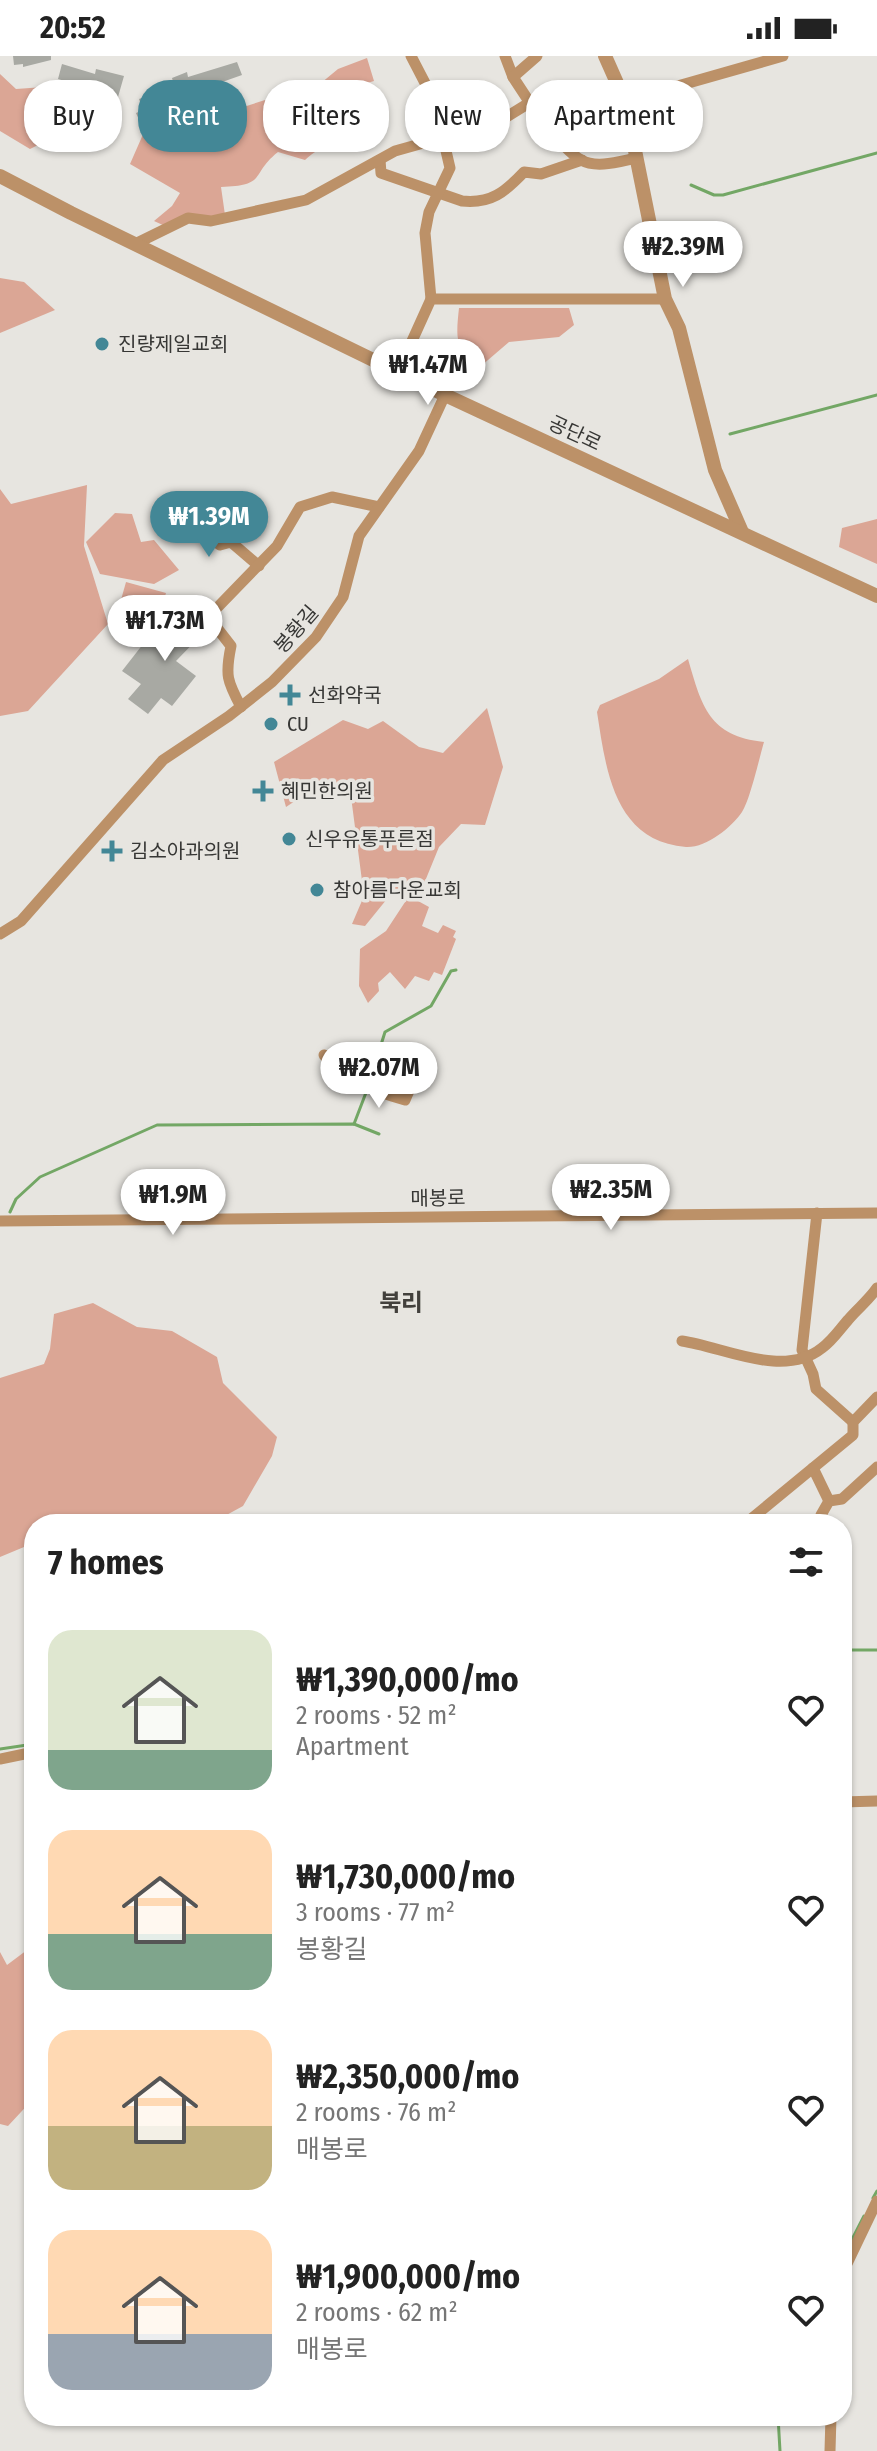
<!DOCTYPE html>
<html lang="en">
<head>
<meta charset="utf-8">
<style>
	:root { --surface:#fff; --page:#f6f6f6; --text:#222; --muted:#767676; --accent:#438796 }
	body { margin:0; font-family:"Fira Sans Condensed","Noto Sans KR",sans-serif; background:var(--page); color:var(--text); height:100vh; display:flex; flex-direction:column; font-size:30px; white-space:nowrap }
	* { box-sizing:border-box; margin:0 }
	p { font-size:26px; color:var(--muted) }
	.icon { flex:none; width:44px; height:44px; fill:none; stroke:currentColor; stroke-width:2; stroke-linecap:round; stroke-linejoin:round }
	.map { position:relative; flex:1; overflow:hidden }
	.drawer { position:absolute; left:24px; top:1458px; width:828px; height:912px; display:flex; flex-direction:column; background:var(--surface); border-radius:32px; box-shadow:0 2px 6px #0004 }
	.drawer>* { flex:none }
	.hud { position:absolute; left:24px; top:24px; width:830px; height:72px; display:flex; gap:16px }
	.price { position:absolute; translate:-50% -68px; padding:0 18px; border-radius:28px; background:#fff; color:#222; font-size:26px; line-height:52px; filter:drop-shadow(0 2px 4px #0008) }
	.price::after { content:''; position:absolute; left:50%; top:48px; width:24px; height:18px; margin-left:-12px; background:inherit; clip-path:polygon(0 0,100% 0,50% 100%) }
	.price.current { background:var(--accent); color:#fff }
	ul { padding:0; list-style:none }
	li { display:flex; align-items:center; gap:24px; height:200px; padding:0 24px }
	li span { display:grid; place-items:center; flex:none; width:224px; height:160px; border-radius:24px; color:#555 }
	li>.icon { margin-inline-start:auto }
	span .icon { width:96px; height:96px; fill:#fffc; stroke-width:1 }
	li b { font-size:34px }
	h2 { display:flex; justify-content:space-between; align-items:center; height:96px; padding:0 24px; font-size:34px }
	.chip { padding:0 28px; border-radius:32px; background:var(--surface); box-shadow:0 2px 6px #0004; font-size:28px; line-height:72px }
	.chip.current { background:var(--accent); color:#fff }
	.status { display:flex; justify-content:space-between; align-items:center; height:56px; padding:0 40px; background:var(--surface); direction:ltr }
	.status svg { height:22px; fill:currentColor }
	.map>svg:first-child { display:block }
</style>
</head>
<body>
<div class="status"><b>20:52</b><svg viewBox="0 0 49 12"><path d="M0 12V9h3v3zM5 12V6h3v6zM10 12V3h3v9zM15 12V0h3v12zM26 1h20v11H26zM47 4h2v5h-2z"/></svg></div>
<div class="map">
<svg width="877" height="2395" viewBox="0 0 877 2395">
	<rect width="100%" height="100%" fill="#e7e5e0"/>
	<g fill="#dba695">
		<path d="M367 2 374 25 354 31C345 87 345 71 305 104L278 96C250 118 268 130 221 131L225 159 165 170 154 165 172 150 180 137 130 108 148 67 197 66 265 44 289 66 310 49 315 32 338 13Z"/>
		<polygon points="0,18 16,33 44,31 105,49 84,66 30,93 0,75"/>
		<polygon points="0,222 24,226 55,254 0,277"/>
		<path d="M459 252H569L574 269 559 281 509 286 481 310C454 297 456 280 459 252Z"/>
		<polygon points="87,429 84,490 108,568 28,655 0,660 0,433 11,448"/>
		<polygon points="115,457 132,458 141,486 154,484 179,514 154,528 100,518 86,486"/>
		<polygon points="877,463 877,508 839,491 842,472"/>
		<polygon points="126,526 166,537 159,561 119,551"/>
		<path d="M688 603C702 651 709 680 764 686 759 703 750 744 742 756 731 772 706 792 686 791 614 785 606 714 597 656L600 649 659 623Z"/>
		<polygon points="487,652 503,711 485,769 461,768 439,791 421,835 391,838 365,870 352,868 364,840 350,733 322,727 286,751 274,706 343,664 368,673 383,665 419,691 443,697"/>
		<polygon points="409,840 429,851 422,870 438,877 443,869 456,875 453,881 456,883 442,919 434,916 429,925 415,920 405,933 390,916 378,927 379,935 368,947 359,930 360,893 386,875"/>
		<polygon points="93,1247 137,1271 172,1275 217,1301 223,1327 277,1381 272,1400 243,1450 210,1468 34,1468 34,1492 24,1491 0,1501 0,1322 44,1308 50,1293 54,1258"/>
		<polygon points="27,1894 34,1904 34,2042 8,2070 0,2068 0,1896 7,1909"/>
	</g>
	<g fill="none" stroke-linecap="round" stroke-linejoin="round">
		<g stroke="#73a765" stroke-width="3">
			<polyline points="691,129 714,139 723,139 877,97"/>
			<polyline points="730,378 877,339"/>
			<polyline points="369,1027 385,976 431,950 451,915 456,914"/>
			<polyline points="354,1068 367,1034"/>
			<polyline points="10,1156 16,1143 40,1121 157,1069 354,1068 379,1078"/>
			<polyline points="842,1594 877,1594"/>
			<polyline points="0,1693 34,1688"/>
			<polyline points="873,2142 877,2135"/>
			<polyline points="842,2203 864,2160"/>
			<polyline points="778,2360 780,2395"/>
		</g>
	</g>
	<g fill="#a8a9a3">
		<polygon points="13,0 51,0 51,4 23,11 23,8 14,9"/>
		<polygon points="237,6 242,19 194,36 197,43 140,66 136,57 143,54 139,43 174,29 172,22 187,16 188,21"/>
		<polygon points="62,8 95,18 96,13 124,20 118,41 58,23"/>
		<polygon points="190,549 206,564 208,572 176,605 196,620 172,650 161,642 148,658 128,643 141,628 122,615 147,583 158,587"/>
	</g>
	<g fill="none" stroke-linecap="round" stroke-linejoin="round">
		<g stroke="#bc9168" stroke-width="11">
			<polyline points="411,0 452,79"/>
			<polyline points="505,0 513,21"/>
			<path d="M537 0 513 21C526 42 560 92 581 104 597 113 621 105 637 102"/>
			<polyline points="625,45 783,0"/>
			<path d="M380 104 381 117 462 145C491 148 505 136 524 116L541 118 582 104"/>
			<polyline points="135,188 188,162 211,165 306,144 395,95 452,79 466,83 477,79 529,47"/>
			<polyline points="431,243 425,177 429,156 450,112 443,82"/>
			<polyline points="398,316 431,243 665,243"/>
			<polyline points="168,471 200,474 220,489 231,486 259,510"/>
			<path d="M241 651C227 625 225 619 231 590L217 572 213 556 277 490 300 451 332 441 379 451"/>
			<polyline points="0,878 21,865 163,704 229,660 272,626 316,581 343,541 359,480 419,395 445,339"/>
			<path d="M324 999C341 1023 377 1036 405 1044L419 1011H429"/>
			<polyline points="817,1157 802,1294 813,1318 816,1333 853,1366"/>
			<polyline points="0,1165 877,1157"/>
			<path d="M682 1285C724 1291 783 1323 822 1292 832 1285 840 1273 848 1264 858 1252 868 1245 877 1232"/>
			<polyline points="813,1412 829,1445"/>
			<polyline points="745,1468 853,1379 853,1366 877,1341"/>
			<polyline points="821,1468 821,1459 829,1445 842,1443 877,1411"/>
			<polyline points="0,1703 34,1696"/>
			<polyline points="842,1746 877,1745"/>
			<polyline points="842,2218 877,2145"/>
			<polyline points="830,2395 831,2360"/>
		</g>
		<g stroke="#bc9168" stroke-width="14">
			<polyline points="605,0 625,45 665,243 679,272 715,414 742,476"/>
			<polyline points="0,120 71,157 445,339 877,540"/>
		</g>
	</g>
	<g fill="#438796" stroke="#e7e5e0" stroke-width="3">
		<circle cx="102" cy="288" r="8"/>
		<path d="M286 627h8v8h8v8h-8v8h-8v-8h-8v-8h8z"/>
		<circle cx="271" cy="668" r="8"/>
		<path d="M259 723h8v8h8v8h-8v8h-8v-8h-8v-8h8z"/>
		<circle cx="289" cy="783" r="8"/>
		<path d="M108 783h8v8h8v8h-8v8h-8v-8h-8v-8h8z"/>
		<circle cx="317" cy="834" r="8"/>
	</g>
	<g text-anchor="middle" dominant-baseline="central" stroke-width="7" stroke-linejoin="round" paint-order="stroke">
		<g font-size="20" fill="#373735" stroke="#e7e5e0" text-anchor="start">
			<text x="118" y="288">진량제일교회</text>
			<text x="308" y="639">선화약국</text>
			<text x="287" y="668">CU</text>
			<text x="281" y="735">혜민한의원</text>
			<text x="305" y="783">신우유통푸른점</text>
			<text x="130" y="795">김소아과의원</text>
			<text x="333" y="834">참아름다운교회</text>
		</g>
		<g font-size="20" fill="#373735" stroke="#e7e5e0">
			<text transform="translate(575 377) rotate(25)">공단로</text>
			<text transform="translate(296 573) rotate(-49)">봉황길</text>
			<text transform="translate(438 1142) rotate(-1)">매봉로</text>
		</g>
		<g font-size="24" font-weight="bold" fill="#42403c" stroke="#e7e5e0">
			<text x="401" y="1247">북리</text>
		</g>
	</g>
</svg>
<b class="price" style="left:683px;top:233px">₩2.39M</b>
<b class="price" style="left:428px;top:351px">₩1.47M</b>
<b class="price current" style="left:209px;top:503px">₩1.39M</b>
<b class="price" style="left:165px;top:607px">₩1.73M</b>
<b class="price" style="left:379px;top:1054px">₩2.07M</b>
<b class="price" style="left:611px;top:1176px">₩2.35M</b>
<b class="price" style="left:173px;top:1181px">₩1.9M</b>
<div class="hud">
<a class="chip">Buy</a>
<a class="chip current">Rent</a>
<a class="chip">Filters</a>
<a class="chip">New</a>
<a class="chip">Apartment</a>
</div>
<section class="drawer">
<h2>7 homes<svg class="icon" aria-label="filters" viewBox="0 0 24 24"><path d="M4 7h16M4 17h16"/><circle cx="9" cy="7" r="2"/><circle cx="15" cy="17" r="2"/></svg></h2>
<ul>
<li><span style="background:linear-gradient(#dfe7d0 75%,#7fa58c 0)"><svg class="icon" aria-label="home" viewBox="0 0 24 24"><path d="M3 11l9-7 9 7M6 9v11h12V9"/></svg></span><div><b>₩1,390,000/mo</b><p>2 rooms · 52 m²</p><p>Apartment</p></div><svg class="icon" aria-label="heart" viewBox="0 0 24 24"><path d="M12 20l-8-8c-3-5 5-10 8-4 3-6 11-1 8 4z"/></svg></li>
<li><span style="background:linear-gradient(#ffd9b3 65%,#7fa58c 0)"><svg class="icon" aria-label="home" viewBox="0 0 24 24"><path d="M3 11l9-7 9 7M6 9v11h12V9"/></svg></span><div><b>₩1,730,000/mo</b><p>3 rooms · 77 m²</p><p>봉황길</p></div><svg class="icon" aria-label="heart" viewBox="0 0 24 24"><path d="M12 20l-8-8c-3-5 5-10 8-4 3-6 11-1 8 4z"/></svg></li>
<li><span style="background:linear-gradient(#ffd9b3 60%,#c2b280 0)"><svg class="icon" aria-label="home" viewBox="0 0 24 24"><path d="M3 11l9-7 9 7M6 9v11h12V9"/></svg></span><div><b>₩2,350,000/mo</b><p>2 rooms · 76 m²</p><p>매봉로</p></div><svg class="icon" aria-label="heart" viewBox="0 0 24 24"><path d="M12 20l-8-8c-3-5 5-10 8-4 3-6 11-1 8 4z"/></svg></li>
<li><span style="background:linear-gradient(#ffd9b3 65%,#9aa5b1 0)"><svg class="icon" aria-label="home" viewBox="0 0 24 24"><path d="M3 11l9-7 9 7M6 9v11h12V9"/></svg></span><div><b>₩1,900,000/mo</b><p>2 rooms · 62 m²</p><p>매봉로</p></div><svg class="icon" aria-label="heart" viewBox="0 0 24 24"><path d="M12 20l-8-8c-3-5 5-10 8-4 3-6 11-1 8 4z"/></svg></li>
</ul>
</section>
</div>
</body>
</html>
